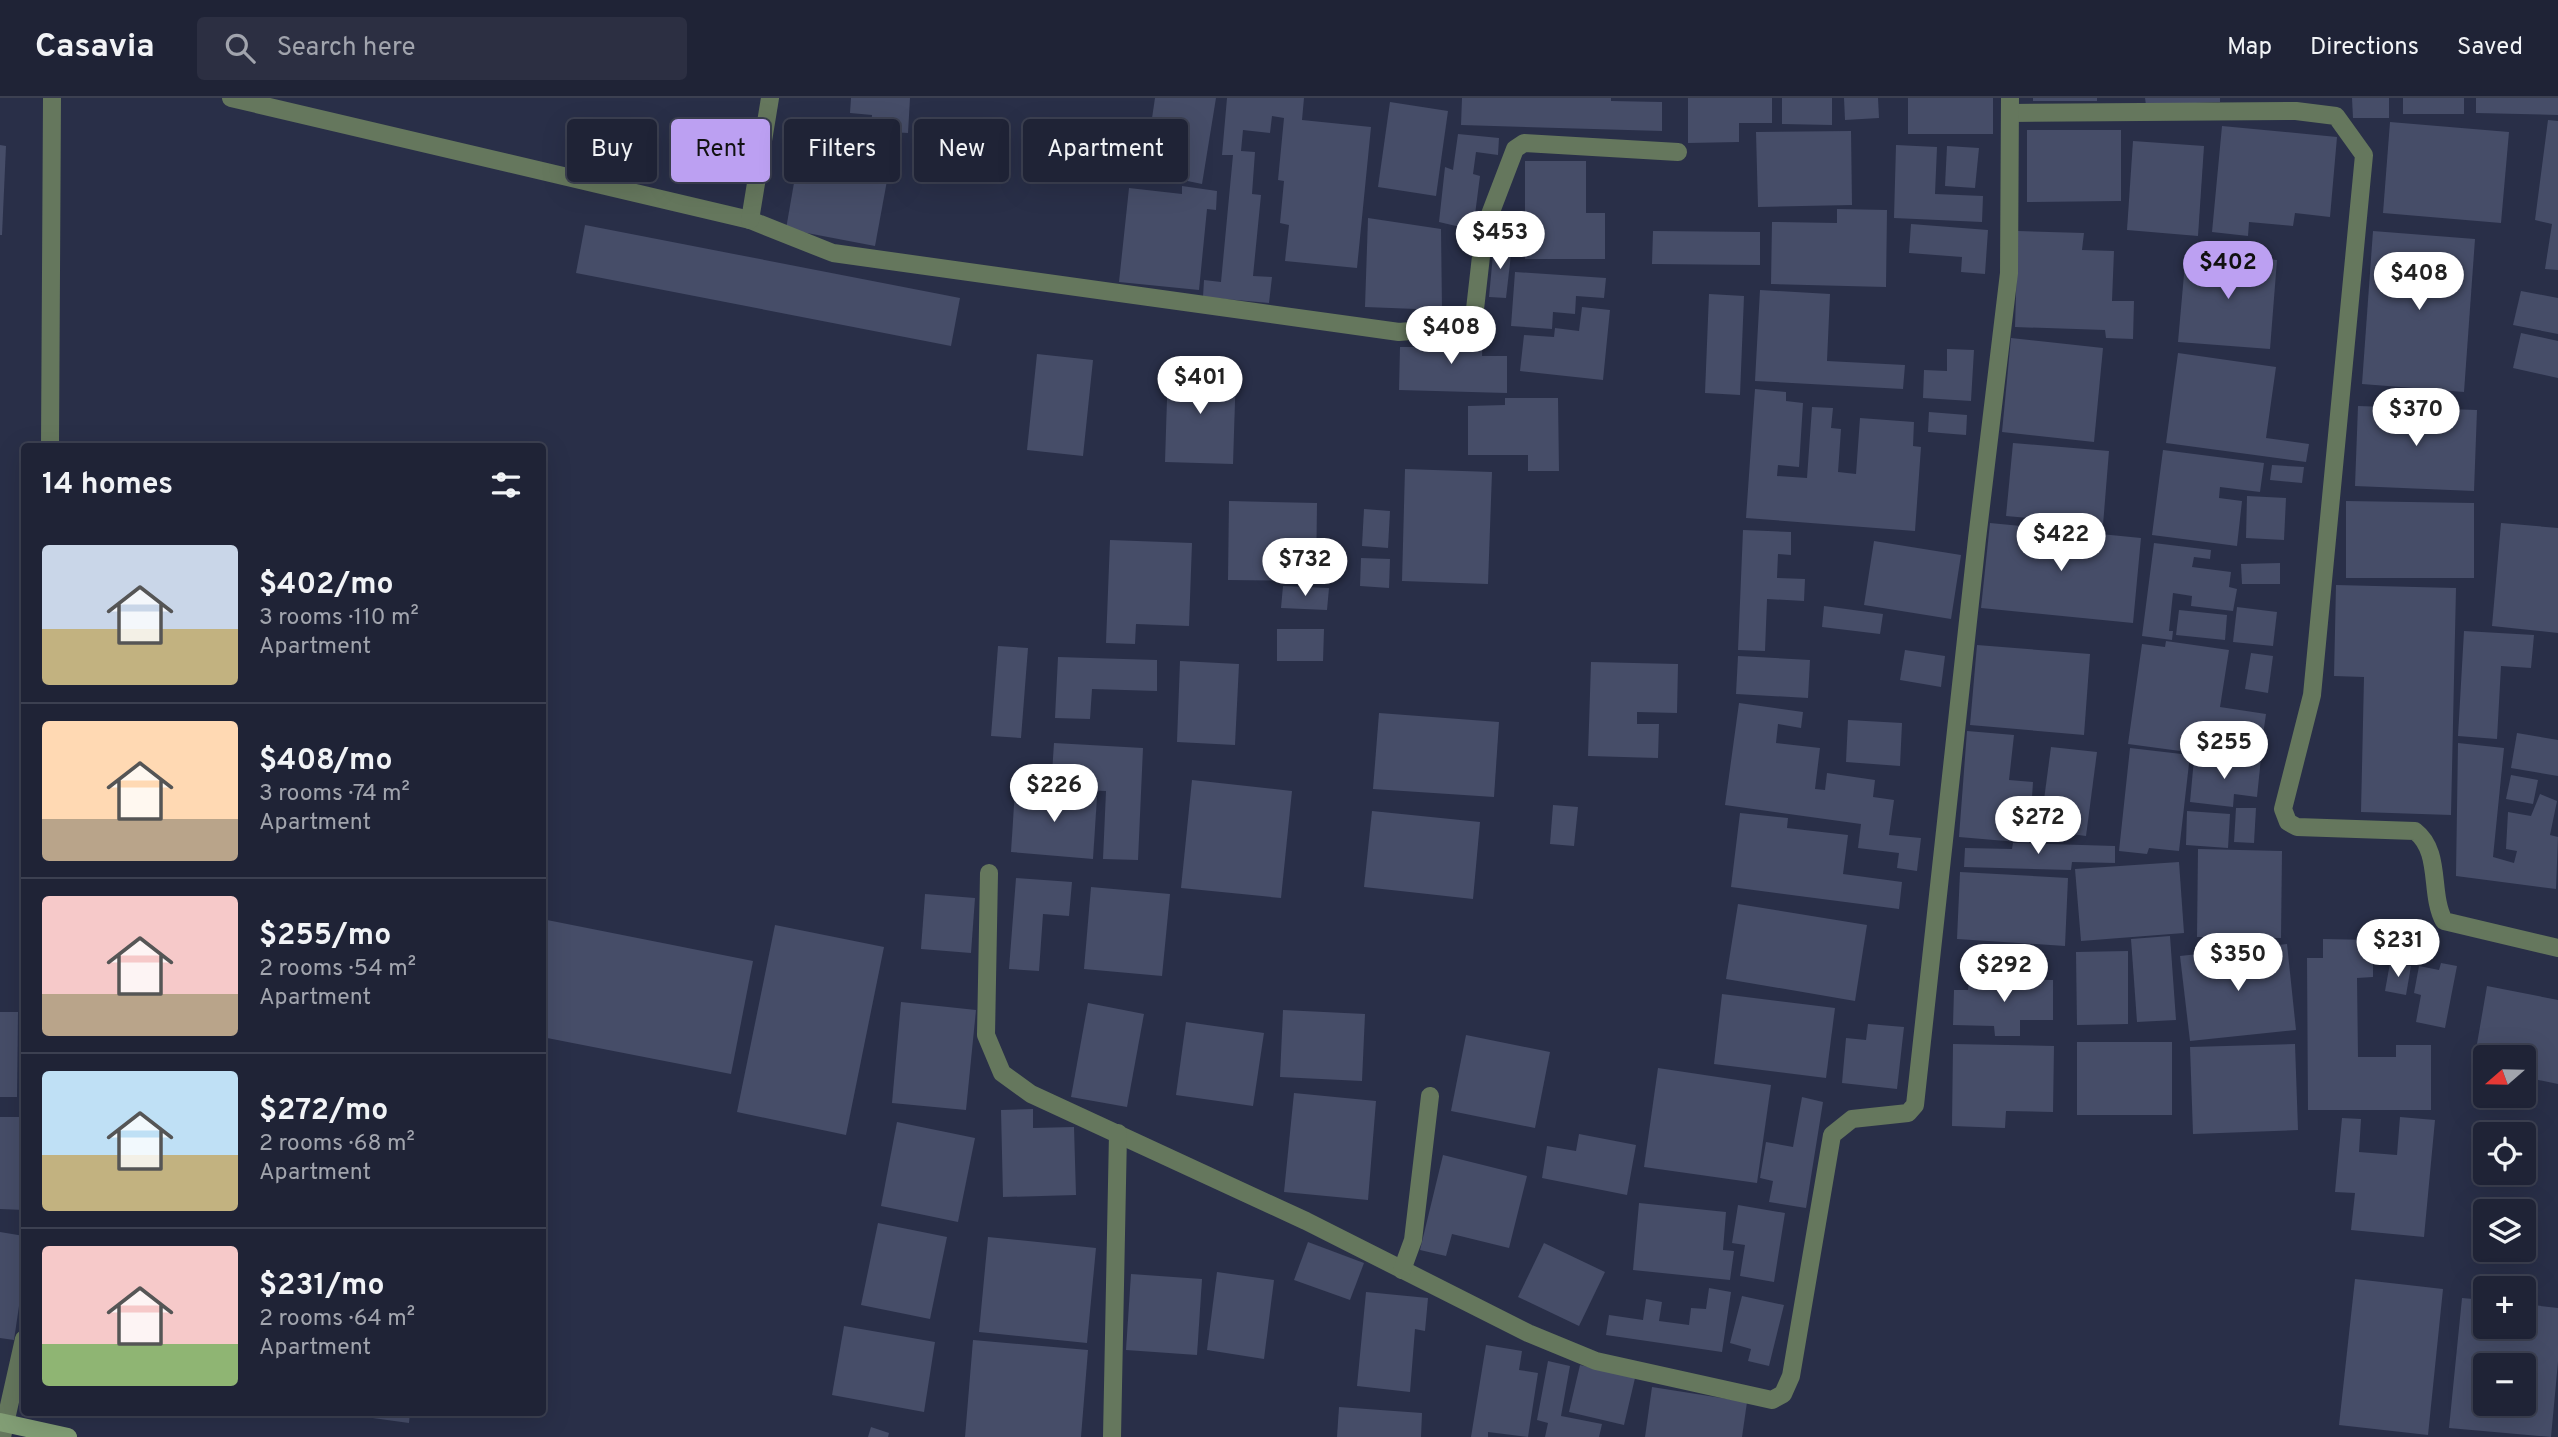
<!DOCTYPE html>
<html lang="en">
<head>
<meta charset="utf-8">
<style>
	:root { --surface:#1f2336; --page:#2c2f42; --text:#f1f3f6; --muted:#a1a4ad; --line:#3c4051; --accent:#bca0f2 }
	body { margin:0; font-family:Overpass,sans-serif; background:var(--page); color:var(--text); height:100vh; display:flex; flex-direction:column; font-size:26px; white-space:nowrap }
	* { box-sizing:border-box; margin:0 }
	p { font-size:23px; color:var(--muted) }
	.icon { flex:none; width:38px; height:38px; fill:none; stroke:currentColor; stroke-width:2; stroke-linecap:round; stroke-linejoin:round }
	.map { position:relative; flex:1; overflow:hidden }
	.drawer { position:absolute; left:21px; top:345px; width:525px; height:973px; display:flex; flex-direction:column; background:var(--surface); border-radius:7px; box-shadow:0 7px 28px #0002,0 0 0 2px var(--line) }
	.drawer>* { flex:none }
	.guide { position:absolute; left:567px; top:21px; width:665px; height:63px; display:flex; gap:14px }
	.needle { width:46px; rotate:250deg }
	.buttons { position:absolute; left:2473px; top:947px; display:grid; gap:14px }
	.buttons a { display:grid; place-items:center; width:63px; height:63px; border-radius:7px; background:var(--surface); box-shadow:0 7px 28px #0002,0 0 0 2px var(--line); font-size:35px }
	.price { position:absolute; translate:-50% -60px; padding:0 16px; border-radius:24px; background:#fff; color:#222; font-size:23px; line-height:46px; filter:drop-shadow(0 2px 4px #0008) }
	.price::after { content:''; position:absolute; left:50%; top:42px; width:21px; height:16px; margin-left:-10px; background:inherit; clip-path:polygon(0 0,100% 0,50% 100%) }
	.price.on { background:var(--accent); color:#111 }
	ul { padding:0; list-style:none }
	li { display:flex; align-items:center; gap:21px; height:175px; padding:0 21px }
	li+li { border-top:2px solid var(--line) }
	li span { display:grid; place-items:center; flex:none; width:196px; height:140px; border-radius:7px; color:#555 }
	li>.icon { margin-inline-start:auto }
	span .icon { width:84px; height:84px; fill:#fffc; stroke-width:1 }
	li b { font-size:30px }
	h2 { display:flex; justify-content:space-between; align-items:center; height:84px; padding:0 21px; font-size:30px }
	.tag { padding:0 24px; border-radius:7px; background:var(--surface); box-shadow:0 7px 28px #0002,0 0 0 2px var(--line); font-size:24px; line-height:63px }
	.tag.on { background:var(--accent); color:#111 }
	header { display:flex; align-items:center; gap:42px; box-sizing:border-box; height:98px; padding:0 35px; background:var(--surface); border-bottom:2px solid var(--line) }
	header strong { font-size:33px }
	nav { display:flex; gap:38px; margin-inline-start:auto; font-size:24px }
	.search { width:490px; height:63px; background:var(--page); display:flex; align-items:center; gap:18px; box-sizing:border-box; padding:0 24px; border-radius:7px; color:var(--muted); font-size:26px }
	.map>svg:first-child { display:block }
</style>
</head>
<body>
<header>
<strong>Casavia</strong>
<div class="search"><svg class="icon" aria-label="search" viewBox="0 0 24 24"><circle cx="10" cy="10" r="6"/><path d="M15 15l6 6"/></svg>Search here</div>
<nav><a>Map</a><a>Directions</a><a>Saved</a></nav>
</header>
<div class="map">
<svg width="2558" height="1339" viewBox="0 0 2558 1339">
	<rect width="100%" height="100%" fill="#292f48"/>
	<g fill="#464d68" fill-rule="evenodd">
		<polygon points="851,0 910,0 908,35 871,33 872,17 850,15"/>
		<polygon points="1155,0 1216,0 1202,86 1144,74"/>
		<polygon points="1227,0 1304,0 1302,22 1371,29 1357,170 1285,163 1289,127 1280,125 1284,83 1278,82 1284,20 1272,18 1270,35 1243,32 1241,53 1255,54 1252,96 1261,97 1253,178 1272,179 1269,205 1203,199 1204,182 1221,184 1233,57 1222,57"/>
		<polygon points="1462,0 1611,0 1611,3 1662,4 1662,33 1461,27"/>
		<polygon points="1688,0 1772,0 1772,25 1739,25 1739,44 1688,45"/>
		<polygon points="1782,0 1832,0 1832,27 1782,26"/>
		<polygon points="1844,0 1878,0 1879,20 1845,22"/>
		<rect x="1908" y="0" width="85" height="36"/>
		<rect x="2033" y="0" width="64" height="3"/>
		<polygon points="2145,0 2220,0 2220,4 2146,7"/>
		<polygon points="2352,0 2389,0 2389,20 2353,20"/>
		<rect x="2403" y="0" width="61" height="16"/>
		<polygon points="2476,0 2558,0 2558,17 2476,15"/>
		<polygon points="1390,4 1448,13 1436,98 1378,89"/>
		<polygon points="2548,22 2558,23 2558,172 2545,171 2552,126 2535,122"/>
		<polygon points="2390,24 2509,34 2501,125 2383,115"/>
		<polygon points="2222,28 2337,39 2330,119 2295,115 2293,128 2249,124 2248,138 2212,134"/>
		<polygon points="2027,32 2121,32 2121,103 2027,104"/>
		<polygon points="803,33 893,50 875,148 786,131"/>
		<polygon points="1851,33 1852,107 1758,109 1756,34"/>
		<polygon points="1458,36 1499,40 1498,57 1476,54 1473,76 1480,78 1473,132 1439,124 1445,69 1453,72"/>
		<polygon points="2133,43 2204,48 2198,138 2127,132"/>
		<polygon points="0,47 6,48 2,137 0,137"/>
		<polygon points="1896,47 1937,49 1935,96 1983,98 1982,124 1894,120"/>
		<polygon points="1947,48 1979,50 1975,90 1945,88"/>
		<polygon points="1525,63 1586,63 1586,115 1605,115 1605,161 1525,161"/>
		<polygon points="1182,88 1217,93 1216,112 1207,111 1199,192 1119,184 1129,90 1182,96"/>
		<polygon points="1837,111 1887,112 1886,189 1771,186 1772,124 1837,125"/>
		<polygon points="1368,120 1441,131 1442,212 1365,209"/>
		<polygon points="1911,126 1988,132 1985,176 1961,174 1962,159 1909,155"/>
		<polygon points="585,127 960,200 951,248 576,175"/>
		<polygon points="1653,133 1760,134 1760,167 1652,166"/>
		<polygon points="2018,133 2084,135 2082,152 2114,153 2112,203 2134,203 2133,241 2106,240 2105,232 2015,229"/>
		<polygon points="2373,133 2475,141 2464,294 2362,286"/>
		<polygon points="1494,146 1512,148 1506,200 1489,199"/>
		<polygon points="2186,154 2277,162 2270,251 2178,244"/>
		<polygon points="1515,174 1606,180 1604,200 1576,198 1575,216 1553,214 1552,231 1511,228"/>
		<polygon points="1760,192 1830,196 1827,263 1905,267 1903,291 1755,283"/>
		<polygon points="2521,193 2558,200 2558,236 2513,227"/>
		<polygon points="1709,196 1744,198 1740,297 1705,295"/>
		<polygon points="1582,209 1610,212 1603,282 1520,273 1524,237 1554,239 1555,230 1579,233"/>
		<polygon points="2521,235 2558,243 2558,280 2513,270"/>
		<polygon points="1418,237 1483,239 1482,258 1507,258 1507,295 1399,292 1400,249 1417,249"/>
		<polygon points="2011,240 2103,250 2094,344 2002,334"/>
		<polygon points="1947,251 1974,252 1971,303 1923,300 1924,272 1947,273"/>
		<polygon points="2178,255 2276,269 2266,340 2309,346 2306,364 2166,345"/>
		<polygon points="1037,256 1093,262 1083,358 1027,352"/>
		<polygon points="1168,270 1236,272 1233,366 1165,364"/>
		<polygon points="1755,291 1786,294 1786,303 1803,305 1799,369 1778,367 1777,378 1807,380 1812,309 1833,310 1831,330 1841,331 1838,374 1856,376 1860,320 1914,324 1913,348 1921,349 1915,433 1746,420"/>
		<polygon points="1505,300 1558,300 1559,373 1528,373 1528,357 1468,357 1468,308 1505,307"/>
		<polygon points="2358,308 2477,312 2474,393 2355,388"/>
		<polygon points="1929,314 1967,317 1966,337 1928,334"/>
		<polygon points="2013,345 2109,353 2103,427 2006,418"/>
		<polygon points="2163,352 2264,365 2260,394 2220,389 2219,400 2242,403 2237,448 2152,437"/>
		<polygon points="2272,367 2304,369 2302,385 2270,382"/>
		<polygon points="1405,371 1492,374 1488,486 1402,483"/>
		<polygon points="2247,398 2286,400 2284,442 2246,440"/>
		<polygon points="1229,403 1317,405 1316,483 1228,482"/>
		<polygon points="2346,403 2474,405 2474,480 2346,480"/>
		<polygon points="1364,411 1390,413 1388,450 1362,448"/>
		<polygon points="1990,425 2141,440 2133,525 1981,510"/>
		<polygon points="2501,425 2558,430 2558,535 2492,528"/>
		<polygon points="1743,432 1791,434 1791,457 1778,456 1777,480 1805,481 1804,503 1767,501 1765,553 1738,552"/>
		<polygon points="1110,442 1192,445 1189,528 1136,526 1135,546 1106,545"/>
		<polygon points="1874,443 1961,457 1951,521 1864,507"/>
		<polygon points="2154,445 2211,452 2210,461 2194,459 2192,469 2231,474 2229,489 2237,491 2233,513 2191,508 2192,498 2173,495 2169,533 2173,533 2172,542 2142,538"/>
		<polygon points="1361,460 1390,461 1389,490 1360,488"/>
		<polygon points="2280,465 2280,486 2242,486 2241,466"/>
		<polygon points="2336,487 2456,490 2451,717 2361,714 2364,579 2334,578"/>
		<polygon points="1283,488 1329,490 1327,512 1281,510"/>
		<polygon points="1824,508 1883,516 1880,536 1822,529"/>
		<polygon points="2237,509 2277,514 2273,548 2233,544"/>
		<polygon points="2179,512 2227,517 2225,542 2176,537"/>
		<polygon points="1277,531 1324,531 1323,563 1277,563"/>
		<polygon points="2464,533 2534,537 2531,570 2501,568 2497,641 2458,638"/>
		<polygon points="2166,543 2229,552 2220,609 2266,616 2261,651 2242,648 2240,661 2128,646 2142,546 2165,549"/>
		<polygon points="1977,547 2090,556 2084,637 1970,627"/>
		<polygon points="998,548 1028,550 1021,640 991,638"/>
		<polygon points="1905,552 1945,558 1941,589 1900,582"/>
		<polygon points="2251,555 2273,558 2268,595 2245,591"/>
		<polygon points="1738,558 1810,562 1808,600 1736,596"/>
		<polygon points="1058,559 1157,562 1157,593 1092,591 1090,621 1055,620"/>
		<polygon points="1180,563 1239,566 1235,647 1177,644"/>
		<polygon points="1591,564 1678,566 1677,615 1637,614 1637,626 1659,626 1658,660 1588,658"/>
		<polygon points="1739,605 1803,614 1801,630 1778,626 1776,645 1820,650 1815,691 1825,692 1827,675 1875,682 1873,699 1894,702 1889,737 1921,740 1917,773 1897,770 1899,755 1858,750 1861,726 1725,707"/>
		<polygon points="1379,615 1499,624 1494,699 1373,691"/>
		<polygon points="1848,622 1902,625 1900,668 1846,664"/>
		<polygon points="1967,633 2014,637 2009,682 2033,684 2029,745 1959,739"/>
		<polygon points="2517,635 2558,642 2558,678 2511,670"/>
		<polygon points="1054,645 1143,650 1138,762 1103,761 1106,693 1051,691"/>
		<polygon points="2458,645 2504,650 2493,759 2514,765 2517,753 2506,751 2508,714 2531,718 2540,696 2557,703 2550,737 2558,739 2556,791 2456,778"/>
		<polygon points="2051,649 2097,654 2086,738 2040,732"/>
		<polygon points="2130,650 2190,657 2179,753 2149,750 2147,756 2119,753"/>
		<polygon points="2244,658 2261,660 2257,699 2234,696 2233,709 2190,704 2194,661 2243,667"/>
		<polygon points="2511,677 2538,682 2533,706 2506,701"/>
		<polygon points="1192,682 1292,693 1281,800 1181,790"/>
		<polygon points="1015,692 1097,699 1093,761 1011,754"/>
		<polygon points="1553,707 1578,709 1574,748 1550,746"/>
		<polygon points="2236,710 2256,710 2254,745 2234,744"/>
		<polygon points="1372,713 1480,724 1473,801 1364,789"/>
		<polygon points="2187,713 2230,716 2228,750 2186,747"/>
		<polygon points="1740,715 1788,720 1787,730 1848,737 1843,776 1902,784 1899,811 1731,789"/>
		<polygon points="2013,745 2115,748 2115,765 2072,764 2071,772 1964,769 1965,750 2012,751"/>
		<polygon points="2198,751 2282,753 2281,840 2197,839"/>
		<polygon points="2179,764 2184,835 2081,843 2075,771"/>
		<polygon points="1960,774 2068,780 2065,848 1957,841"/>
		<polygon points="1016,780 1072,784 1069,818 1043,816 1039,873 1009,871"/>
		<polygon points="1091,789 1170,796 1162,878 1084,871"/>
		<polygon points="925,796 975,800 971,855 921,851"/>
		<polygon points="1738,806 1867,827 1855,903 1726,881"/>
		<polygon points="542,821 753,863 731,976 542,939"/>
		<polygon points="775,827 884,849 846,1037 737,1014"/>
		<polygon points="2170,838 2176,922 2137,924 2131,841"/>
		<polygon points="2323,841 2373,842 2373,879 2357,880 2358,959 2396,959 2396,947 2431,947 2431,1012 2308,1012 2307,860 2323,860"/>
		<polygon points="2287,846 2296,932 2190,943 2180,858"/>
		<polygon points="2128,853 2128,926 2077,927 2076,854"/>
		<polygon points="2390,865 2411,868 2406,897 2385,893"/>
		<polygon points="2441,865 2457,868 2445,930 2416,924 2421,897 2414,895 2419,868 2439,872"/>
		<polygon points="1969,881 2053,882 2053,922 2020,922 2020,938 1995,938 1994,928 1953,927 1954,892 1968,892"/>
		<polygon points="2487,888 2558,902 2558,986 2524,979 2524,959 2485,959 2485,972 2473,969"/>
		<polygon points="1722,896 1835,910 1826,980 1714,966"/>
		<polygon points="901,904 976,912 966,1012 892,1005"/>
		<polygon points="1088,905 1144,916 1127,1009 1071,999"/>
		<polygon points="1283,912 1365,916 1362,983 1280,979"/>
		<polygon points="0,914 18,914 17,999 0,999"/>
		<polygon points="1186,924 1264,935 1253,1008 1176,997"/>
		<polygon points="1868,926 1904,929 1897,991 1842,985 1846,940 1866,942"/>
		<polygon points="1466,937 1550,954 1535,1030 1451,1013"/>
		<rect x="2077" y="944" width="95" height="73"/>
		<polygon points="1953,946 2054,948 2053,1014 2006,1013 2005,1030 1952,1028"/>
		<polygon points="2295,946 2298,1032 2193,1036 2190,949"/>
		<polygon points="1658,970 1771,987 1757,1085 1644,1069"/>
		<polygon points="1294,995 1376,1003 1368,1102 1284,1094"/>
		<polygon points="1802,999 1823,1004 1806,1110 1769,1104 1773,1083 1760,1080 1766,1044 1793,1049"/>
		<polygon points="1033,1011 1033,1030 1074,1029 1076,1097 1003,1099 1001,1012"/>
		<polygon points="0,1019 24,1019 24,1112 0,1111"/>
		<polygon points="2400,1019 2435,1022 2424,1139 2351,1132 2355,1095 2335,1094 2342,1020 2361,1021 2359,1054 2397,1057"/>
		<polygon points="897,1024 975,1040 958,1124 881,1108"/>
		<polygon points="1579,1036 1636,1047 1627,1097 1542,1080 1547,1048 1576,1053"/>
		<polygon points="1443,1057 1527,1078 1509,1150 1452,1136 1446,1158 1420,1152"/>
		<polygon points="1639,1105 1726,1114 1723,1152 1734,1153 1730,1182 1633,1172"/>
		<polygon points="1738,1107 1785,1115 1774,1184 1740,1178 1745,1147 1732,1145"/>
		<polygon points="878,1125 947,1139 930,1221 861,1207"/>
		<polygon points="0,1134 24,1138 24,1174 14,1242 0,1240"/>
		<polygon points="988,1139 1096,1150 1087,1245 979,1234"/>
		<polygon points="1308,1144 1364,1165 1350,1202 1294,1182"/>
		<polygon points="1544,1145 1605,1174 1579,1228 1518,1199"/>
		<polygon points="1217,1174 1274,1182 1264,1261 1207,1252"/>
		<polygon points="1131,1176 1202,1181 1197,1257 1126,1252"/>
		<polygon points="2355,1181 2443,1191 2428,1337 2339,1327"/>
		<polygon points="1709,1190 1731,1194 1722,1254 1606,1237 1609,1217 1643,1222 1646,1201 1662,1204 1659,1223 1689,1227 1691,1210 1706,1211"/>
		<polygon points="1366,1194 1428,1200 1425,1233 1415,1231 1410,1294 1357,1288"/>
		<polygon points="1742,1198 1784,1207 1769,1268 1748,1263 1751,1251 1730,1245"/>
		<path d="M2462 1200 2485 1202V1228H2524V1206L2558 1210V1264L2551 1339 2449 1330ZM2485 1267H2524V1306H2485Z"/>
		<polygon points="844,1228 935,1244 924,1314 832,1297"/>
		<polygon points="973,1242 1088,1252 1081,1339 965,1339"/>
		<polygon points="1486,1247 1522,1253 1519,1272 1538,1275 1528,1339 1488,1334 1488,1339 1471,1339"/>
		<polygon points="1548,1263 1570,1268 1561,1318 1602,1326 1599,1339 1545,1339 1548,1325 1537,1322"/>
		<polygon points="1580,1267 1635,1280 1624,1327 1569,1314"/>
		<polygon points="1652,1289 1747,1304 1742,1339 1645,1339"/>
		<polygon points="1339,1309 1422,1315 1421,1339 1337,1339"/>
		<polygon points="329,1314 410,1314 409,1325"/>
		<polygon points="871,1329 889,1335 888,1339 868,1339"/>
	</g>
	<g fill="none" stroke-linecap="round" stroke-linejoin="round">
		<g stroke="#65775d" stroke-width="18">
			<polyline points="231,0 750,122 833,155 1399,234 1468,228 1474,220 1484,132 1515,51 1524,45 1678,54"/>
			<path d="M2010 15 2296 13 2336 18 2364 57 2312 597 2283 711 2288 724 2297 729 2415 733C2442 754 2429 795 2444 823L2558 850"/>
			<polyline points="750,122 770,0"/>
			<polyline points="50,348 52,0"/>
			<polyline points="989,775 986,937 1002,975 1031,996 1306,1123 1528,1235 1596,1263 1772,1302 1783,1296 1791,1278 1832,1037 1852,1021 1908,1015 1915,1007 1977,441 2009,175 2010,0"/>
			<polyline points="1402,1172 1413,1142 1430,998"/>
			<polyline points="2,1339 24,1241"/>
			<polyline points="1112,1339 1118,1035"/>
		</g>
		<polyline stroke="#829e75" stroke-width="18" points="0,1324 68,1339"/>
	</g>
</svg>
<div class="buttons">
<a><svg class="needle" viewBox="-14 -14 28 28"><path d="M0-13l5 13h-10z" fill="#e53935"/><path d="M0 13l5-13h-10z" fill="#a1a4ad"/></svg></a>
<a><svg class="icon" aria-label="locate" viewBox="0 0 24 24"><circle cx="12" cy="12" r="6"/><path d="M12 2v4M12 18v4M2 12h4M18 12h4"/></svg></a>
<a><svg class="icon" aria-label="layers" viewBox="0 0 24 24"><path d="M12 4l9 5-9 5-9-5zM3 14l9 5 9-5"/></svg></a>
<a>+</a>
<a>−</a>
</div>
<b class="price" style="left:1500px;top:173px">$453</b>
<b class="price on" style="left:2228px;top:203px">$402</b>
<b class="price" style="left:2419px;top:214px">$408</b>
<b class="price" style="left:1451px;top:268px">$408</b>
<b class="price" style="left:1200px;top:318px">$401</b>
<b class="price" style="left:2416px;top:350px">$370</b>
<b class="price" style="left:2061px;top:475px">$422</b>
<b class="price" style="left:1305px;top:500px">$732</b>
<b class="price" style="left:2224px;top:683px">$255</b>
<b class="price" style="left:1054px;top:726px">$226</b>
<b class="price" style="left:2038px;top:758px">$272</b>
<b class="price" style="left:2398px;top:881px">$231</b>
<b class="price" style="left:2238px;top:895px">$350</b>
<b class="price" style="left:2004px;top:906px">$292</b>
<div class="guide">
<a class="tag">Buy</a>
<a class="tag on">Rent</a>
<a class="tag">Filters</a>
<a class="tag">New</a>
<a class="tag">Apartment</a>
</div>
<section class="drawer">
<h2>14 homes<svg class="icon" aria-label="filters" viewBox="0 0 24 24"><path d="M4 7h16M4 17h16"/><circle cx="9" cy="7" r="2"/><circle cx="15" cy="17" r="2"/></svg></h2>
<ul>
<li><span style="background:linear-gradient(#c9d6e8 60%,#c2b280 0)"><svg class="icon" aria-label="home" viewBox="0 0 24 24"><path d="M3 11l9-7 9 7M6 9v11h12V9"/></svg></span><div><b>$402/mo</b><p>3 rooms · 110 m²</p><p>Apartment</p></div></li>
<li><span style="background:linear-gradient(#ffd9b3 70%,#b9a48a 0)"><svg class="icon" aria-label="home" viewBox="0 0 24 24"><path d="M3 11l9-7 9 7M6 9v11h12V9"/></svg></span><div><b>$408/mo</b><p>3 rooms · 74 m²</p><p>Apartment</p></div></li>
<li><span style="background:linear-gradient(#f6c9c9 70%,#b9a48a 0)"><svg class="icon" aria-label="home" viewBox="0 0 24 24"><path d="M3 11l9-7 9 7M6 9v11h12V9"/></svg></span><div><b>$255/mo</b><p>2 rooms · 54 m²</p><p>Apartment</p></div></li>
<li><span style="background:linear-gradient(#bfe0f5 60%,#c2b280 0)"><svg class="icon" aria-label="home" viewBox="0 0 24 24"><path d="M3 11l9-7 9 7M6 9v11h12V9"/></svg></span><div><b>$272/mo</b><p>2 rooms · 68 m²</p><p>Apartment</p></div></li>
<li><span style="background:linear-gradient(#f6c9c9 70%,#8fb573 0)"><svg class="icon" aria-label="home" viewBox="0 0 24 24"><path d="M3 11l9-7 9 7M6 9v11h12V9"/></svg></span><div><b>$231/mo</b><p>2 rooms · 64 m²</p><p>Apartment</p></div></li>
</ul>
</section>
</div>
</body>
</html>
